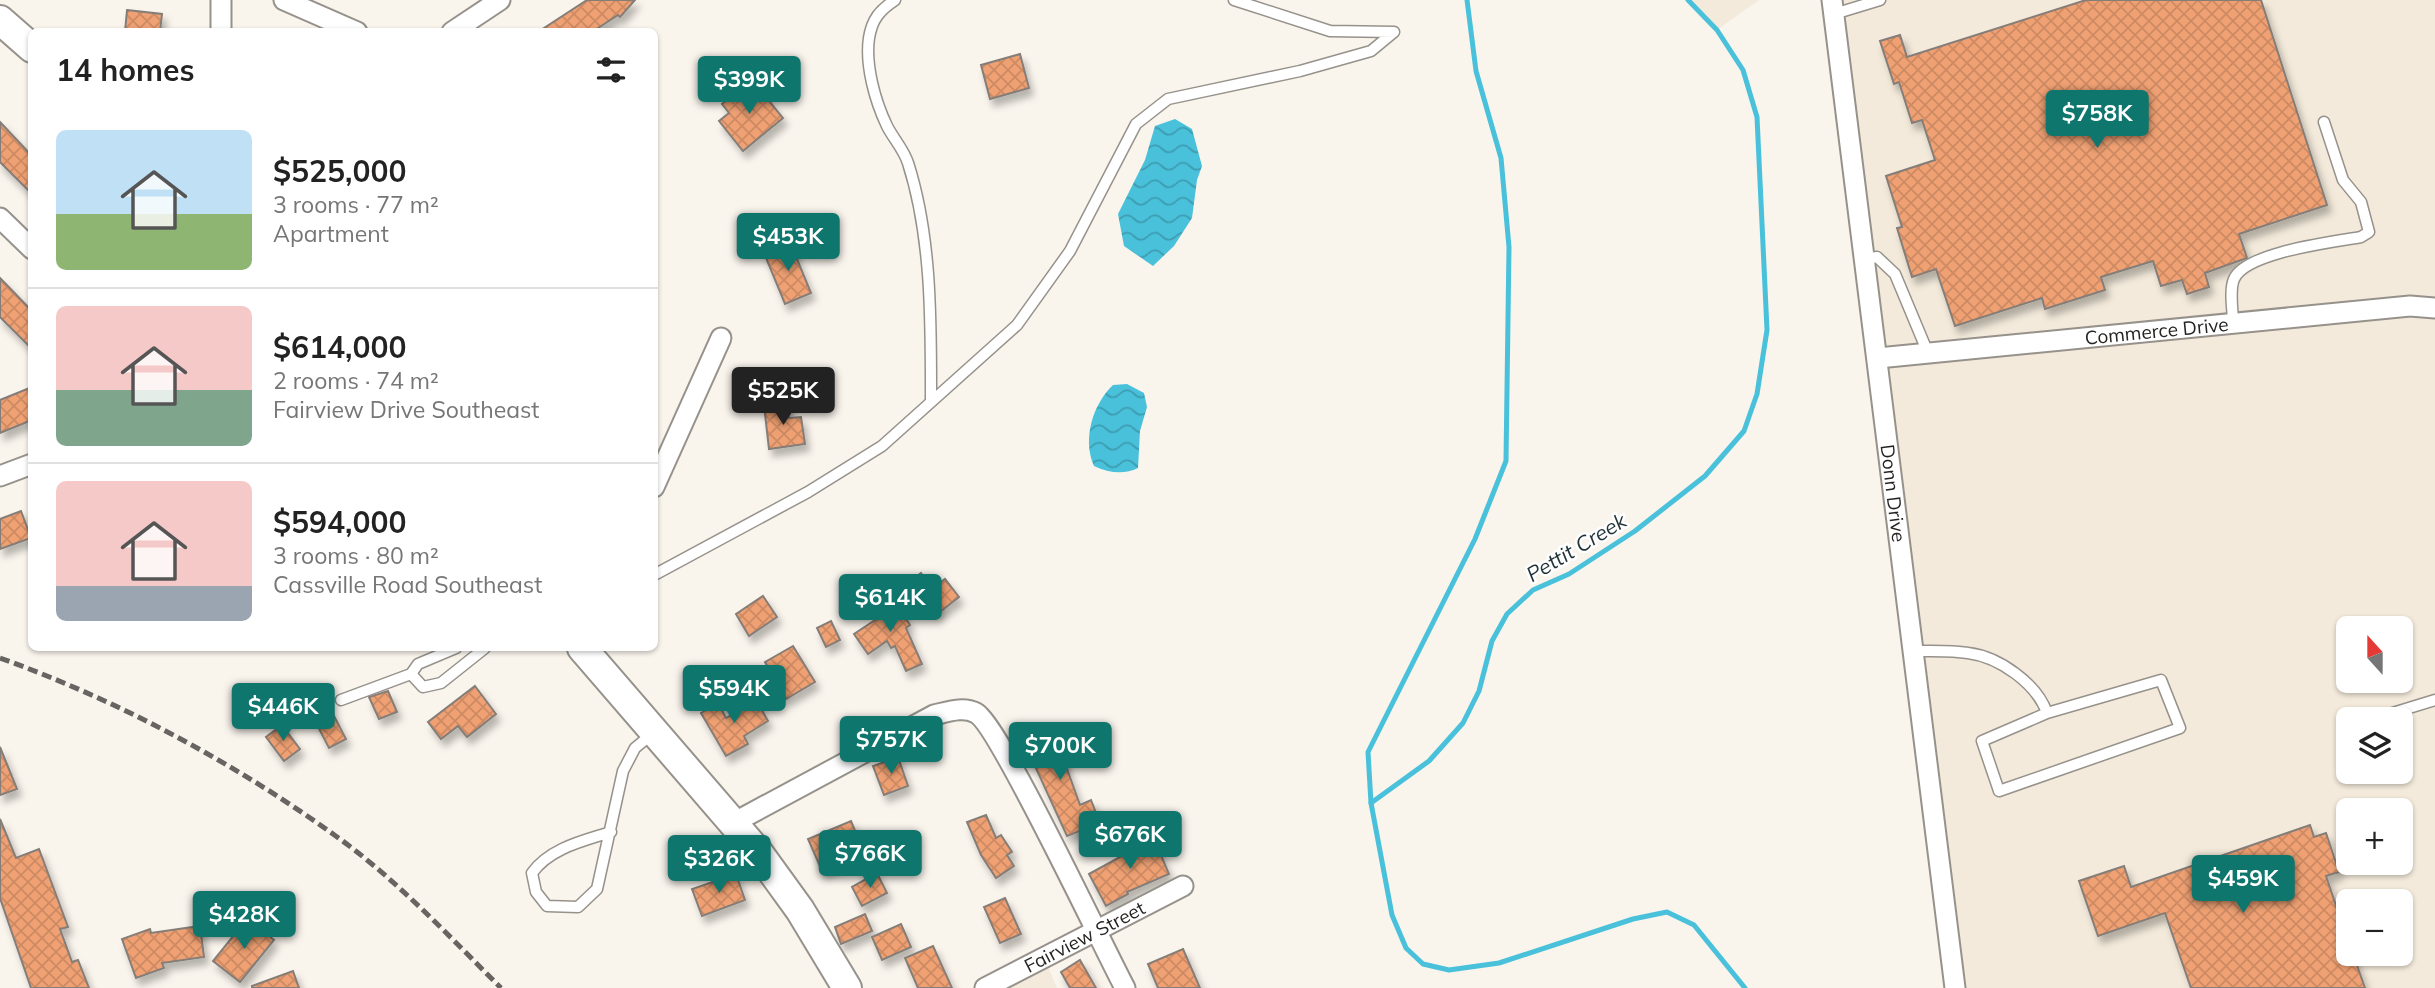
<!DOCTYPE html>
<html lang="en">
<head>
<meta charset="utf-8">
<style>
	:root { --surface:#fff; --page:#f6f6f6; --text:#222; --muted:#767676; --line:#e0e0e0; --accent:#0f766e }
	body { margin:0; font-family:Mulish,sans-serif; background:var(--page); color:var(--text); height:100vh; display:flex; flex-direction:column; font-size:26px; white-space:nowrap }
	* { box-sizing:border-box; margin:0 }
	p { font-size:23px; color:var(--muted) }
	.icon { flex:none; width:38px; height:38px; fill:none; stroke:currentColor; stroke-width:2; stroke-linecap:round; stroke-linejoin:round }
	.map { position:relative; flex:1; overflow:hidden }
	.panel { position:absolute; left:28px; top:28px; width:630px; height:623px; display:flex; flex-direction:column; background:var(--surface); border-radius:10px; box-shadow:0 2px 5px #0004 }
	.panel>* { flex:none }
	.needle { width:46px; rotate:339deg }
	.buttons { position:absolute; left:2336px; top:616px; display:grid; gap:14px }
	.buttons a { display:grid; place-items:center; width:77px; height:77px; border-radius:10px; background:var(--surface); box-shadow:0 2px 5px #0004; font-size:35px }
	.price { position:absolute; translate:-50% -60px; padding:0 16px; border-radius:7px; background:var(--accent); color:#fff; font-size:23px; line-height:46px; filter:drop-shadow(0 2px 4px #0008) }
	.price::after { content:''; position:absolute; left:50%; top:42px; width:21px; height:16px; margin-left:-10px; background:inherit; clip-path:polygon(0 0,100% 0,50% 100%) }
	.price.current { background:#222; color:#fff }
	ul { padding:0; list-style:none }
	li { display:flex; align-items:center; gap:21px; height:175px; padding:0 28px }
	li+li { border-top:2px solid var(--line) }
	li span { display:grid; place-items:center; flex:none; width:196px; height:140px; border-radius:10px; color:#555 }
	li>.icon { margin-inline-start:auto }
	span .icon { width:84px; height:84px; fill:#fffc; stroke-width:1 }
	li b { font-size:30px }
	h2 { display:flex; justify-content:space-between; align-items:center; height:84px; padding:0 28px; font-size:30px }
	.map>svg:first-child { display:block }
</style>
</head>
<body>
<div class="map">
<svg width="2435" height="988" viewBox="0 0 2435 988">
	<defs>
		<pattern id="water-waves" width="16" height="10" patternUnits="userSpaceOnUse" patternTransform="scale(1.75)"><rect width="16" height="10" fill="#49c1db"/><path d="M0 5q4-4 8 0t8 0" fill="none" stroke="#3d9db1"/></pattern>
		<pattern id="building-cross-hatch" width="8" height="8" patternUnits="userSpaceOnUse" patternTransform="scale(1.75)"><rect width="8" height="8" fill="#efa173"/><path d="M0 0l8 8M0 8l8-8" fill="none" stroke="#cd8a63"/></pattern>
		<filter id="shadow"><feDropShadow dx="4" dy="7" stdDeviation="3.5" flood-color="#0004"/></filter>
	</defs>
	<rect width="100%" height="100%" fill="#f9f4ec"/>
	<g fill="#f3eadb" fill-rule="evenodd">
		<polygon points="1688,0 1759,0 1717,30"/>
		<path d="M1832 0H2435V988H1955ZM2348 628H2401V681H2348ZM2348 719H2401V772H2348ZM2348 810H2401V863H2348ZM2348 901H2401V954H2348Z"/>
		<polygon points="1047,964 1057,988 987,988"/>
	</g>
	<g fill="url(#water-waves)">
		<polygon points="1175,119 1192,129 1202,166 1197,180 1192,218 1174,246 1153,266 1124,246 1118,214 1145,160 1155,126"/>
		<path d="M1127 384 1144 393 1147 407 1140 431 1138 468C1124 475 1109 473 1094 466 1082 439 1093 404 1113 385Z"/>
	</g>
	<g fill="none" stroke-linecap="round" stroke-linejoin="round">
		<g stroke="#49c1db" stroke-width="5">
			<polyline points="1467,0 1476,71 1501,158 1509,247 1506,461 1475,539 1368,752 1371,803 1392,915 1406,948 1423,964 1449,970 1499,963 1633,919 1667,912 1694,925 1745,988"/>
			<polyline points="1371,803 1429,761 1463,723 1479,691 1492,641 1507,614 1533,590 1569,574 1635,531 1705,476 1744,431 1757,394 1767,330 1757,117 1743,70 1717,30 1688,0"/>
		</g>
	</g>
	<g fill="url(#building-cross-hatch)" stroke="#857d78" stroke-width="2" filter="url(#shadow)">
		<polygon points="587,0 635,0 620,17 618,15 592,32 538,32"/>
		<polygon points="2086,0 2261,0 2327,205 2239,234 2247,258 2205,273 2209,287 2187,294 2182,280 2161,286 2153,261 2101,277 2105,290 2045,309 2042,298 1955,326 1936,269 1912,277 1897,228 1902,227 1886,176 1935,160 1922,120 1912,123 1899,82 1894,84 1880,41 1900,35 1907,57"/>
		<polygon points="127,10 162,14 160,32 125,32"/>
		<polygon points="1020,54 1029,88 990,99 981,65"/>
		<polygon points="752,80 783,118 743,151 719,121 729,113 722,104"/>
		<polygon points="0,122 32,156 32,194 0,162"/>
		<polygon points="790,242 811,293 785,304 764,253"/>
		<polygon points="0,278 32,311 32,349 0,317"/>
		<polygon points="32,387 32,420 0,433 0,400"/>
		<polygon points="787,402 789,418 801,417 805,444 769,449 764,405"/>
		<polygon points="21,511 31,538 0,549 0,519"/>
		<polygon points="921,573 933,588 945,579 959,597 936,615 910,582"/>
		<polygon points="763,596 777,617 749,636 736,614"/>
		<polygon points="893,598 910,625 906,628 922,664 906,671 895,646 891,648 887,641 868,654 854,634 881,616 877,608"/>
		<polygon points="831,621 840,640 826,647 817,628"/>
		<polygon points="793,646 815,682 786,699 765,662"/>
		<polygon points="475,686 496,714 467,737 458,726 441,739 428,722"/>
		<polygon points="388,691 397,712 379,719 369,697"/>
		<polygon points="756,700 768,721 744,736 748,744 726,756 701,713 718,703 726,718"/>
		<polygon points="333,714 346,739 329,748 316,723"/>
		<polygon points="282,725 300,749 284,761 266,737"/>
		<polygon points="1060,727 1070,749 1061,752 1080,805 1091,800 1100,823 1067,836 1024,742"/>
		<polygon points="0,747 17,789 0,795"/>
		<polygon points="898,757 908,786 884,795 873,766"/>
		<polygon points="986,815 996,838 1001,835 1012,852 1007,855 1014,866 996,878 981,855 967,822"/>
		<polygon points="0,819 16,858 39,849 68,927 60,929 72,962 78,960 89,988 31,988 0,898"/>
		<polygon points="851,821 861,845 841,854 845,861 822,871 808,839"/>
		<polygon points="2310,825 2314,837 2326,833 2339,872 2326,876 2348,941 2348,954 2353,954 2365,988 2191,988 2165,913 2098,936 2079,881 2124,866 2131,887"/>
		<polygon points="1152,834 1169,874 1127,892 1128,894 1106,906 1089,874 1131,851 1128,844"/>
		<polygon points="877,873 887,893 862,906 852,887"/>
		<polygon points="736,874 745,900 702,916 692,889"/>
		<polygon points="1005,898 1021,934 1000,943 984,907"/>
		<polygon points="865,914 872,931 841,944 835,927"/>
		<polygon points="247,919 274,940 240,982 213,961"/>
		<polygon points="901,924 911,947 882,960 872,937"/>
		<polygon points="200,926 204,957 162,963 164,968 136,978 122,939 150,929 151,933"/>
		<polygon points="933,946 952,988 918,988 905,958"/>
		<polygon points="1183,949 1200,988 1158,988 1148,964"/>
		<polygon points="1080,960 1096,988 1070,988 1061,972"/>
		<polygon points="293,971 299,988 252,988 252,986"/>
	</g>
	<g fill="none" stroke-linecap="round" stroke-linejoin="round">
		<g stroke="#96928b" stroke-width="13">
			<g id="lane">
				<path d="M895 0C880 10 872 19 869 38 865 65 875 101 887 126 893 138 904 150 908 163 932 238 931 323 931 401"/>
				<polyline points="1834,14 1880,0"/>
				<polyline points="1865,259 1877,257 1895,274 1928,353"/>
				<path d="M2233 323C2233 311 2229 290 2234 279 2246 252 2333 242 2361 237L2369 232 2361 202 2343 180 2324 122"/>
				<polyline points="654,575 808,492 882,446 1017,325 1070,251 1136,124 1168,99 1300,71 1371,51 1394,32 1330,31 1234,0"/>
				<path d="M1914 651C1932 651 1951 650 1968 653 2000 657 2037 684 2047 713L2161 680 2180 728 1999 791 1982 741 2047 713"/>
				<polyline points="411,674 423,687 441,683 485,648"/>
				<polyline points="341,700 411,674 418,664 456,648"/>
				<polyline points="2373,719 2435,700"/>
				<path d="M611 832C583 841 550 848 532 873L536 892 547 906 578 907 597 889 623 771 635 748 652 734"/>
			</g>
		</g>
		<g stroke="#96928b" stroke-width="23">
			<g id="street">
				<polyline points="284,0 357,32"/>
				<path id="s1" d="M1832 0 1955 988"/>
				<polyline points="221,32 221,0"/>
				<polyline points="452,32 500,0"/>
				<polyline points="0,218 32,249"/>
				<path id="s2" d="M1878 358 2410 306 2435 308"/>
				<polyline points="0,476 32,464"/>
				<polyline points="654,487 721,338"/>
				<path d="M735 822 934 715C947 712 964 706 976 713 999 725 1104 949 1125 988"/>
				<path id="s3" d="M985 988 1183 886"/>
			</g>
		</g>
		<g stroke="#96928b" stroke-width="32">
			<g id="secondary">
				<polyline points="0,20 32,48"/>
				<polyline points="582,648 758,852 800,910 847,988"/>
			</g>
		</g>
		<use href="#lane" stroke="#fff" stroke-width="10"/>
		<use href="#street" stroke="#fff" stroke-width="19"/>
		<use href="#secondary" stroke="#fff" stroke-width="28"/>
		<path stroke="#676461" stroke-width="5" stroke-dasharray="10 5" stroke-linecap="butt" d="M0 658C117 700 231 761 333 834 394 877 448 935 501 988"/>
	</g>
	<g text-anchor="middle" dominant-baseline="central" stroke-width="5" stroke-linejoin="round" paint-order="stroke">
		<g font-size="19" fill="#262422" stroke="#fff">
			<text stroke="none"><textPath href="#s2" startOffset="280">Commerce Drive</textPath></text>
			<text stroke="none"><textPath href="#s1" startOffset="497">Donn Drive</textPath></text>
			<text stroke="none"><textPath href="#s3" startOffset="112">Fairview Street</textPath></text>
		</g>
		<g font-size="21" font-style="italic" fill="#1e3238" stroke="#fff">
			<text transform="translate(1576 547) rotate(-31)">Pettit Creek</text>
		</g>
	</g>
</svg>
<div class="buttons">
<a><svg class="needle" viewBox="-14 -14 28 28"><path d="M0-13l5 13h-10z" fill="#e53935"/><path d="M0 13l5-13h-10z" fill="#767676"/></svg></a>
<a><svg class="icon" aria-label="layers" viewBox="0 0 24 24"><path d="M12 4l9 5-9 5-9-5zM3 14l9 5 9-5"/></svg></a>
<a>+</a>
<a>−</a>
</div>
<b class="price" style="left:749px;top:116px">$399K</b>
<b class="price" style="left:2097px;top:150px">$758K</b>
<b class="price" style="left:788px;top:273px">$453K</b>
<b class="price current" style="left:783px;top:427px">$525K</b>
<b class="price" style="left:890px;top:634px">$614K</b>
<b class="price" style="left:734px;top:725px">$594K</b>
<b class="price" style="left:283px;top:743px">$446K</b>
<b class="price" style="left:891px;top:776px">$757K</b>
<b class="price" style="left:1060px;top:782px">$700K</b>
<b class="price" style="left:1130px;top:871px">$676K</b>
<b class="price" style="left:870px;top:890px">$766K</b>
<b class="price" style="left:719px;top:895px">$326K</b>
<b class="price" style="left:2243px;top:915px">$459K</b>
<b class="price" style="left:244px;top:951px">$428K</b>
<section class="panel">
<h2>14 homes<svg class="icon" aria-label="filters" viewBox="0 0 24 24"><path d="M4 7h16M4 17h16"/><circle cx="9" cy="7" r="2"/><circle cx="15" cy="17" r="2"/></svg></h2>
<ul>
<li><span style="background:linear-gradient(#bfe0f5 60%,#8fb573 0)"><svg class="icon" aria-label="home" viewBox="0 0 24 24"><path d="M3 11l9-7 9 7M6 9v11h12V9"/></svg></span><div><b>$525,000</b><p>3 rooms · 77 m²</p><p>Apartment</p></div></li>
<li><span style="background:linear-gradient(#f6c9c9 60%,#7fa58c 0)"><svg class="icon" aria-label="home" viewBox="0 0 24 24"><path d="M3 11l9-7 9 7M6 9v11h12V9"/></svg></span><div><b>$614,000</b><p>2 rooms · 74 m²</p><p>Fairview Drive Southeast</p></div></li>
<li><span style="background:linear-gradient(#f6c9c9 75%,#9aa5b1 0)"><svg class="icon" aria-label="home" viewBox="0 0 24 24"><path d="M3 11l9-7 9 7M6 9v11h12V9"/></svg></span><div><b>$594,000</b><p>3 rooms · 80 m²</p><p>Cassville Road Southeast</p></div></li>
</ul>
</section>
</div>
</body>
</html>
